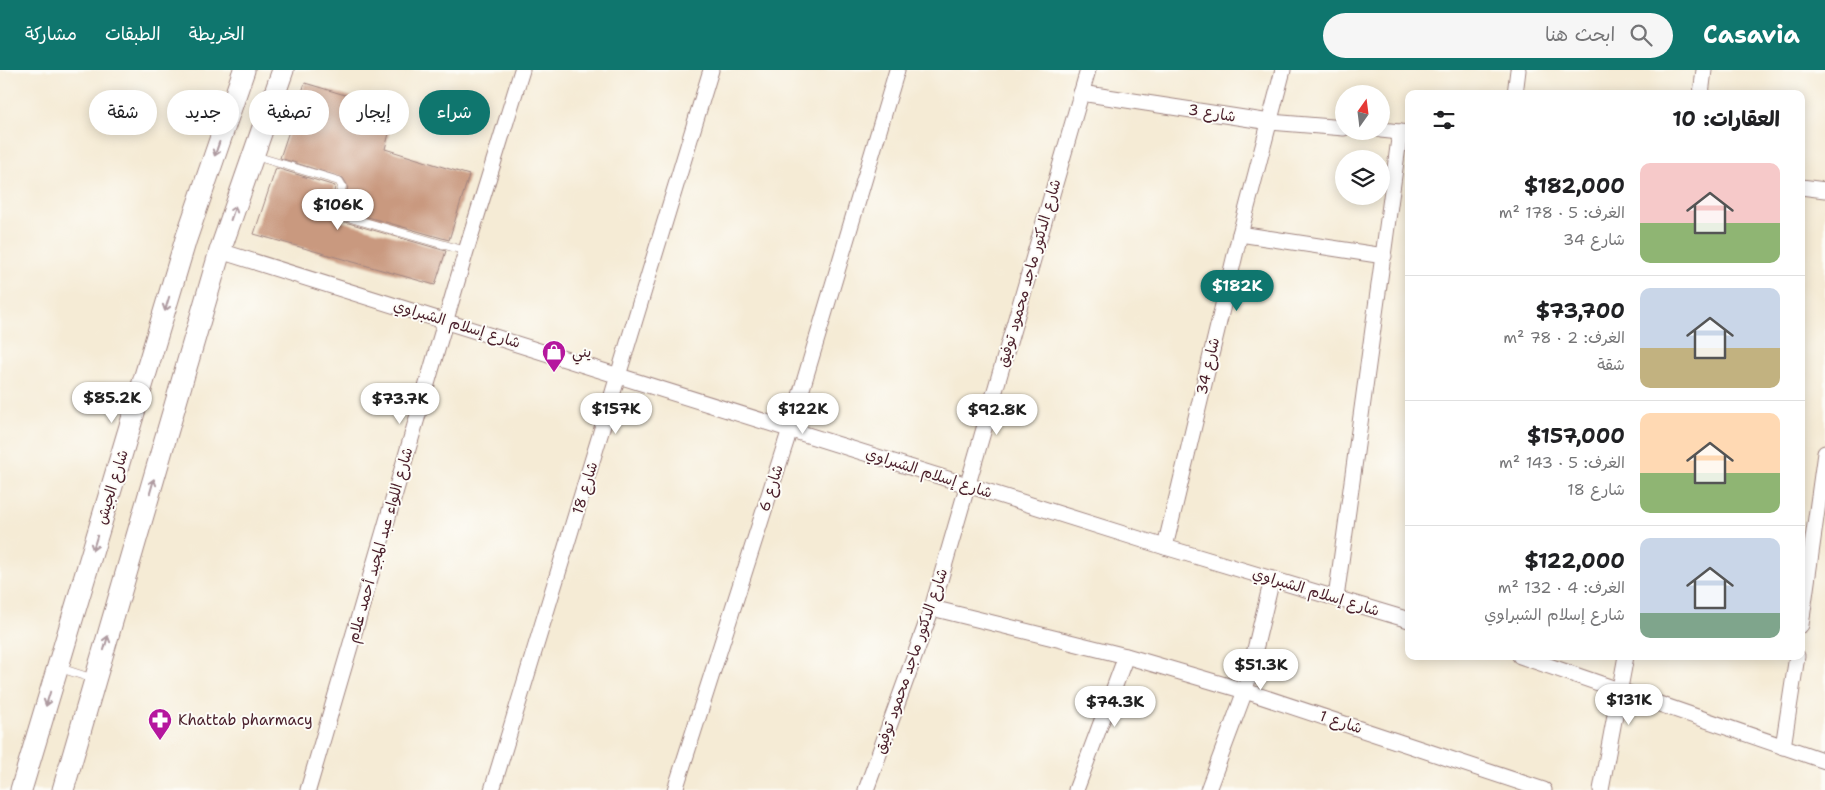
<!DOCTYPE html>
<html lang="ar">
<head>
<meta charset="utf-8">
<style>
	:root { --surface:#fff; --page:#f6f6f6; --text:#202124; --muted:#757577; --line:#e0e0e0; --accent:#0f766e }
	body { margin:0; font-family:"Shantell Sans","Playpen Sans Arabic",sans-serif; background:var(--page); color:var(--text); direction:rtl; height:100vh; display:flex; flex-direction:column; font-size:19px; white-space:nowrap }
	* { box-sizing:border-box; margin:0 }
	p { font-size:16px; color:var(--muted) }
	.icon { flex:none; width:28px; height:28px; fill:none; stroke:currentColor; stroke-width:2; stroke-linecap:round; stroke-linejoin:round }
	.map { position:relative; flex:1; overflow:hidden; direction:ltr }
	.sheet { position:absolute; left:1405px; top:20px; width:400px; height:570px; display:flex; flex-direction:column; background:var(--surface); border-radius:10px; box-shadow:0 2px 12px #0003; direction:rtl }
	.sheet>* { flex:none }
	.banner { position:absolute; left:15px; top:20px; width:475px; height:45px; direction:rtl; display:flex; gap:10px }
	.needle { width:32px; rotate:14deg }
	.fabs { position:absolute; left:1335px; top:15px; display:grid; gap:10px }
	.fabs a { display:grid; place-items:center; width:55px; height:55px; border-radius:50%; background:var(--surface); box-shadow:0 2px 12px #0003; font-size:25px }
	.price { position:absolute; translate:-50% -42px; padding:0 11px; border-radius:18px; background:#fff; color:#222; font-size:16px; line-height:32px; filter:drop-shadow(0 1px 2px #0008) }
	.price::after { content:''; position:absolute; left:50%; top:30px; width:15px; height:11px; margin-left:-8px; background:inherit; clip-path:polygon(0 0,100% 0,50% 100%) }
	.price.on { background:var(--accent); color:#fff }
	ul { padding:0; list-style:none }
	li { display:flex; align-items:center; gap:15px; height:125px; padding:0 25px }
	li+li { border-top:1px solid var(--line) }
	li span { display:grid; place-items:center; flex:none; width:140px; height:100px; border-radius:10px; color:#555 }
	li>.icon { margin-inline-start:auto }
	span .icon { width:60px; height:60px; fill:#fffc; stroke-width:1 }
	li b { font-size:21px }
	h2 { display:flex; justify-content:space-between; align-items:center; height:60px; padding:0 25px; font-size:21px }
	.pill { padding:0 18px; border-radius:22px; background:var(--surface); box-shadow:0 2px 12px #0003; font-size:18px; line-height:45px }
	.pill.on { background:var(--accent); color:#fff }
	header { display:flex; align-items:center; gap:30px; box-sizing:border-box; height:70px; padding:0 25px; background:var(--accent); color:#fff }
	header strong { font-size:24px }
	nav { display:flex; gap:28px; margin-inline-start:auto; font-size:18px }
	.search { width:350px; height:45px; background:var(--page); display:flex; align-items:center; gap:12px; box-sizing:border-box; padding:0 18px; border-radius:28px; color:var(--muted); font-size:19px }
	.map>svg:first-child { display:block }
</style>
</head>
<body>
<header>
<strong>Casavia</strong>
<div class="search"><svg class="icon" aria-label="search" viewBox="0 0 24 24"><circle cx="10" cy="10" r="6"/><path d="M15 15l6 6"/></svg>ابحث هنا</div>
<nav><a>الخريطة</a><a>الطبقات</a><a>مشاركة</a></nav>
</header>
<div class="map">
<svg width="1825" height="720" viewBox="0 0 1825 720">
	<rect width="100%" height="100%" fill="#fdfcf7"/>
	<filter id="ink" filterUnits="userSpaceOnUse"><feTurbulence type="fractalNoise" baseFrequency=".02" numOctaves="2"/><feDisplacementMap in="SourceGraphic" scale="10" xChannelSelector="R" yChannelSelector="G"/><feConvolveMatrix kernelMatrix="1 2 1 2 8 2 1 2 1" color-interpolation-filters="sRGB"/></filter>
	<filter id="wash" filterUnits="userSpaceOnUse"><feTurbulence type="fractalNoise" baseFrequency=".0096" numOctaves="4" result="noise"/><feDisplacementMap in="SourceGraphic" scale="20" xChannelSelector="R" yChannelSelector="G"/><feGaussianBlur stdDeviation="1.12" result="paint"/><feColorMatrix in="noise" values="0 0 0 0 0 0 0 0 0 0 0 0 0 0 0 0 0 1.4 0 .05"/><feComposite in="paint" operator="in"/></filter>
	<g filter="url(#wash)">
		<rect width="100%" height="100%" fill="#f5ebd5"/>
		<g id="blocks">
			<g fill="#c9997f">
				<polygon points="305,13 395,40 385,79 469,105 449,170 343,140 348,116 343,108 280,88"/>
				<polygon points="276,98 335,116 331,142 338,150 446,181 435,215 254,164"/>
			</g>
		</g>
	</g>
	<g filter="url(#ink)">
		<use href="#blocks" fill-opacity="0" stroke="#a08580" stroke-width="1"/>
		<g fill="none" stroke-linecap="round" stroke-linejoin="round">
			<g stroke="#a08580" stroke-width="9">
				<g id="lane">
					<polyline points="255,86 339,111 342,116 337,141 340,145 466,181"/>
					<polyline points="60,598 94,609"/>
				</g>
			</g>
			<g stroke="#a08580" stroke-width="17">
				<g id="street">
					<polyline points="1081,23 1270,52 1344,58"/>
					<polyline points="1515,24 1518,0"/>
					<polyline points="1701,24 1704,0"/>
					<polyline points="1381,60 1409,63"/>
					<polyline points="1801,117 1825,120"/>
					<polyline points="1240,164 1384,186"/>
					<polyline points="220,181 1165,477 1409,550"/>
					<polyline points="1165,477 1240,164 1283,0"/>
					<polyline points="1336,528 1400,62"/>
					<polyline points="932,538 1126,586 1245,621 1544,720"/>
					<polyline points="1801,555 1825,383"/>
					<polyline points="1520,586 1825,691"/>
					<polyline points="1783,677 1797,586"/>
					<polyline points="308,720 466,181 522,0"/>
					<polyline points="492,720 711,0"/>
					<polyline points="675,720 790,359 897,0"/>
					<polyline points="866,720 932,538 1088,0"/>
					<polyline points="1076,720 1126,586"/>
					<polyline points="1208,720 1245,621 1272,509"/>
					<polyline points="1601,720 1626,586"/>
				</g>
			</g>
			<g stroke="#a08580" stroke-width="23">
				<g id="secondary">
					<polyline points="21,720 186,169 244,0"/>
					<polyline points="63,720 220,181 283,0"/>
				</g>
			</g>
			<use href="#lane" stroke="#fff" stroke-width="8"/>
			<use href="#street" stroke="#fff" stroke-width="15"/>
			<use href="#secondary" stroke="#fff" stroke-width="21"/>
		</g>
		<defs><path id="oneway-shaft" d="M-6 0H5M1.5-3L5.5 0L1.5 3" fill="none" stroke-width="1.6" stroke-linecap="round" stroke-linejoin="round" transform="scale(1.25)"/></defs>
		<g stroke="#ae9aa0">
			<use href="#oneway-shaft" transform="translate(217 79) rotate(109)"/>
			<use href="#oneway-shaft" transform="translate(233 143) rotate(-71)"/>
			<use href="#oneway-shaft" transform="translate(167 234) rotate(107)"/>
			<use href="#oneway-shaft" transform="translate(152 416) rotate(-74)"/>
			<use href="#oneway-shaft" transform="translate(95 473) rotate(107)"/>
			<use href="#oneway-shaft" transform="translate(106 573) rotate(-74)"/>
			<use href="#oneway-shaft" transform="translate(48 629) rotate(107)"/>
		</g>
	</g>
	<defs>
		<g id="shop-pin" transform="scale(1.25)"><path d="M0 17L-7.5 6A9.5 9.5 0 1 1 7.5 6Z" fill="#b5179e" stroke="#fdfcf7"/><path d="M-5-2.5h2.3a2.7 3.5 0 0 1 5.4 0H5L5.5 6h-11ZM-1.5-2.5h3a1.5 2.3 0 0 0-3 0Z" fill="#fff"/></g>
		<g id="pharmacy-pin" transform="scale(1.25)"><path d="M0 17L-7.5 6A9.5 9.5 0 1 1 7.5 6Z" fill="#b5179e" stroke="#fdfcf7"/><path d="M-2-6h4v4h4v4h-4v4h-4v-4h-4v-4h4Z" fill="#fff"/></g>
	</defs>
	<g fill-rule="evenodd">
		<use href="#shop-pin" x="554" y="282"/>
		<use href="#pharmacy-pin" x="160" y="650"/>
	</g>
	<g text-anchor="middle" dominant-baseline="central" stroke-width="4" stroke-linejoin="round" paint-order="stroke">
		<g font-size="15" fill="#4a1f2b" stroke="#fdfcf7">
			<text transform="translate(1212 43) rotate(9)">شارع 3</text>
			<text transform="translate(1029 203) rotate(-74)">شارع الدكتور ماجد محمود توفيق</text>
			<text transform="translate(457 254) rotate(17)">شارع إسلام الشبراوي</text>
			<text transform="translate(1208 296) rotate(-77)">شارع 34</text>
			<text transform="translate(929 403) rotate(18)">شارع إسلام الشبراوي</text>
			<text transform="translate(112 417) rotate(-73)">شارع الجيش</text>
			<text transform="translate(585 418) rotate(-73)">شارع 18</text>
			<text transform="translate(771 418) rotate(-72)">شارع 6</text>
			<text transform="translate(380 475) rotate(-74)">شارع اللواء عبد المجيد أحمد علام</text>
			<text transform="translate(1316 522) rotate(17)">شارع إسلام الشبراوي</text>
			<text transform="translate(911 591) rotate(-71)">شارع الدكتور ماجد محمود توفيق</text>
			<text transform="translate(1341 652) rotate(18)">شارع 1</text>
		</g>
		<g font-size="15" fill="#4a1f2b" stroke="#fdfcf7" text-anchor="start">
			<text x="572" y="282">يني</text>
			<text x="178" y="650">Khattab pharmacy</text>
		</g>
	</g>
</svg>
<div class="fabs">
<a><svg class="needle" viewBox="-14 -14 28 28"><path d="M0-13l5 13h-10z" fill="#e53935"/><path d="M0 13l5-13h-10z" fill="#757577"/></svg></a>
<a><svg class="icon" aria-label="layers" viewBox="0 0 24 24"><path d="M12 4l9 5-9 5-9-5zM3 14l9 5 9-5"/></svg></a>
</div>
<b class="price" style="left:338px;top:161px">$106K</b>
<b class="price on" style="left:1237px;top:242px">$182K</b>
<b class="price" style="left:112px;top:354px">$85.2K</b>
<b class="price" style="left:400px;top:355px">$73.7K</b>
<b class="price" style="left:616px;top:365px">$157K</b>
<b class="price" style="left:803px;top:365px">$122K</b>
<b class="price" style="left:997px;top:366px">$92.8K</b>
<b class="price" style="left:1261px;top:621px">$51.3K</b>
<b class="price" style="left:1629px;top:656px">$131K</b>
<b class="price" style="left:1115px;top:658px">$74.3K</b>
<div class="banner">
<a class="pill on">شراء</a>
<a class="pill">إيجار</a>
<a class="pill">تصفية</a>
<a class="pill">جديد</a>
<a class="pill">شقة</a>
</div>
<section class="sheet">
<h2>العقارات: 10<svg class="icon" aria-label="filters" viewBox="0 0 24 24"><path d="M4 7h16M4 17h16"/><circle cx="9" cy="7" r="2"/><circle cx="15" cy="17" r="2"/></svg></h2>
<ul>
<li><span style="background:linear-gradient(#f6c9c9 60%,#8fb573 0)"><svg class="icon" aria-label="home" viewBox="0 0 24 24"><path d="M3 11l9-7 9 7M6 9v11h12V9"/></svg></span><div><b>$182,000</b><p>الغرف: 5 · 178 m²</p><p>شارع 34</p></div></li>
<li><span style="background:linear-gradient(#c9d6e8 60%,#c2b280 0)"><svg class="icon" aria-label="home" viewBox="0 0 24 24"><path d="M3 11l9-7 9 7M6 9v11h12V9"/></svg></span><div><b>$73,700</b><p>الغرف: 2 · 78 m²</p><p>شقة</p></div></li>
<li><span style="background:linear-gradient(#ffd9b3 60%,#8fb573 0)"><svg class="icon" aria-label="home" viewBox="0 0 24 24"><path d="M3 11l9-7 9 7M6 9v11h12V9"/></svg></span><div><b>$157,000</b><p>الغرف: 5 · 143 m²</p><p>شارع 18</p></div></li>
<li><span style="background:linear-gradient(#c9d6e8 75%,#7fa58c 0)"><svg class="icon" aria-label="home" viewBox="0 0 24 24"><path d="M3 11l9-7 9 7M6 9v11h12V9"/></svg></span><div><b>$122,000</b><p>الغرف: 4 · 132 m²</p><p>شارع إسلام الشبراوي</p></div></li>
</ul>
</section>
</div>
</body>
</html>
